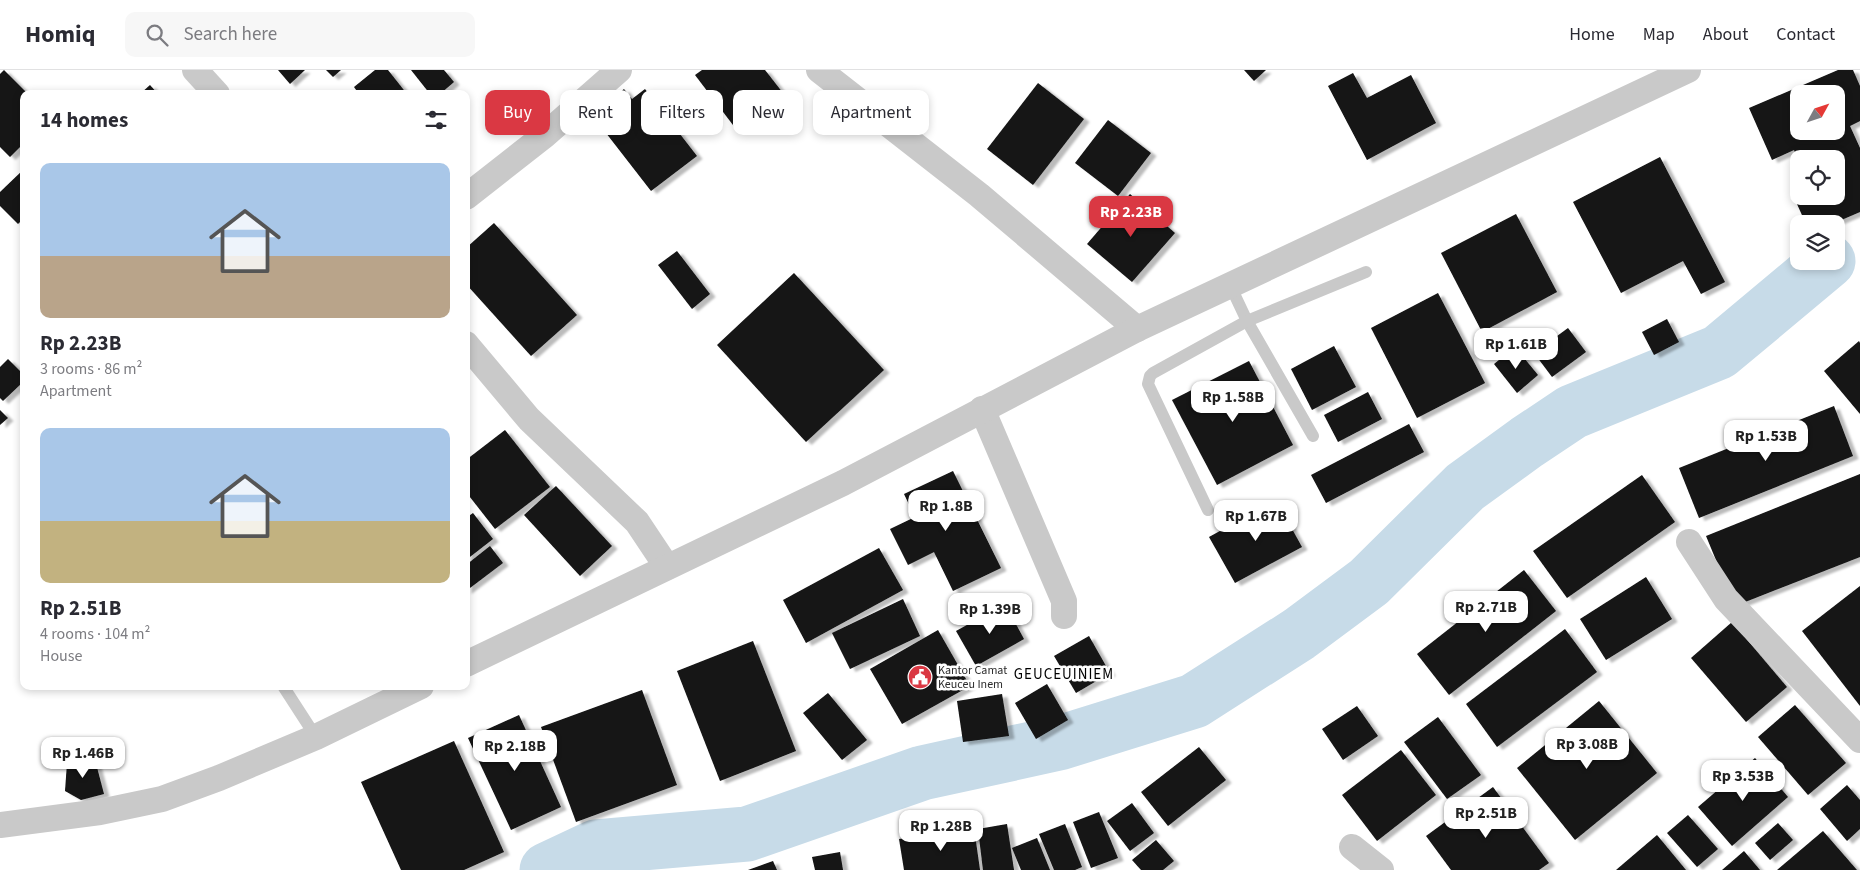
<!DOCTYPE html>
<html lang="en">
<head>
<meta charset="utf-8">
<style>
	:root { --surface:#fff; --page:#f7f7f7; --text:#2b2b33; --muted:#7c7c81; --line:#e1e1e2; --accent:#da3843 }
	body { margin:0; font-family:"Source Sans 3",sans-serif; background:var(--page); color:var(--text); height:100vh; display:flex; flex-direction:column; font-size:19px; white-space:nowrap }
	* { box-sizing:border-box; margin:0 }
	p { font-size:16px; color:var(--muted) }
	.icon { flex:none; width:28px; height:28px; fill:none; stroke:currentColor; stroke-width:2; stroke-linecap:round; stroke-linejoin:round }
	.map { position:relative; flex:1; overflow:hidden }
	.side { position:absolute; left:20px; top:20px; width:450px; height:600px; display:flex; flex-direction:column; background:var(--surface); border-radius:10px; box-shadow:0 2px 8px #0003 }
	.side>* { flex:none }
	.guide { position:absolute; left:485px; top:20px; width:475px; height:45px; display:flex; gap:10px }
	.needle { width:32px; rotate:50deg }
	.tools { position:absolute; left:1790px; top:15px; display:grid; gap:10px }
	.tools a { display:grid; place-items:center; width:55px; height:55px; border-radius:10px; background:var(--surface); box-shadow:0 2px 8px #0003; font-size:25px }
	.price { position:absolute; translate:-50% -42px; padding:0 11px; border-radius:10px; background:#fff; color:#222; font-size:16px; line-height:32px; filter:drop-shadow(0 1px 2px #0008) }
	.price::after { content:''; position:absolute; left:50%; top:30px; width:15px; height:11px; margin-left:-8px; background:inherit; clip-path:polygon(0 0,100% 0,50% 100%) }
	.price.on { background:var(--accent); color:#fff }
	ul { padding:0; list-style:none }
	li { display:grid; align-content:center; gap:10px; height:265px; padding:0 20px }
	li span { display:grid; place-items:center; height:155px; border-radius:10px; color:#555 }
	li>.icon { margin-inline-start:auto }
	span .icon { width:90px; height:90px; fill:#fffc; stroke-width:1 }
	li b { font-size:21px }
	h2 { display:flex; justify-content:space-between; align-items:center; height:60px; padding:0 20px; font-size:21px }
	.pill { padding:0 18px; border-radius:10px; background:var(--surface); box-shadow:0 2px 8px #0003; font-size:18px; line-height:45px }
	.pill.on { background:var(--accent); color:#fff }
	header { display:flex; align-items:center; gap:30px; box-sizing:border-box; height:70px; padding:0 25px; background:var(--surface); border-bottom:1px solid var(--line) }
	header strong { font-size:24px }
	nav { display:flex; gap:28px; margin-inline-start:auto; font-size:18px }
	.search { width:350px; height:45px; background:var(--page); display:flex; align-items:center; gap:12px; box-sizing:border-box; padding:0 18px; border-radius:10px; color:var(--muted); font-size:19px }
	.map>svg:first-child { display:block }
</style>
</head>
<body>
<header>
<strong>Homiq</strong>
<div class="search"><svg class="icon" aria-label="search" viewBox="0 0 24 24"><circle cx="10" cy="10" r="6"/><path d="M15 15l6 6"/></svg>Search here</div>
<nav><a>Home</a><a>Map</a><a>About</a><a>Contact</a></nav>
</header>
<div class="map">
<svg width="1860" height="800" viewBox="0 0 1860 800">
	<defs>
		<filter id="shadow"><feDropShadow dx="5.5" dy="3" stdDeviation="1" flood-color="#0004"/></filter>
	</defs>
	<rect width="100%" height="100%" fill="#fff"/>
	<g fill="none" stroke-linecap="round" stroke-linejoin="round">
		<polyline stroke="#c7dbe8" stroke-width="55" points="547,800 596,777 747,764 922,703 1059,673 1194,631 1299,564 1369,512 1465,417 1527,372 1572,342 1719,282 1828,191"/>
	</g>
	<g fill="#131313" fill-rule="evenodd" filter="url(#shadow)">
		<polygon points="4,0 28,24 24,24 24,73 10,87 0,77 0,4"/>
		<polygon points="278,0 305,0 290,14"/>
		<polygon points="326,0 341,0 333,7"/>
		<polygon points="375,0 388,0 407,24 359,24 354,17"/>
		<polygon points="411,0 444,0 454,12 440,24 430,24"/>
		<polygon points="702,0 765,0 783,23 736,59 695,5"/>
		<polygon points="1244,0 1266,0 1254,11"/>
		<path d="M1838 0H1853L1860 16V51L1850 56 1860 78V142L1832 154H1806L1792 123 1799 120V126H1836V89H1798L1794 80 1772 90 1749 38ZM1799 24H1836V61H1799Z"/>
		<polygon points="1353,3 1367,28 1411,5 1436,53 1367,90 1328,16"/>
		<polygon points="1038,13 1084,49 1033,115 987,79"/>
		<polygon points="150,15 158,24 140,24"/>
		<polygon points="624,19 632,29 645,19 697,86 651,121 599,54 611,44 604,35"/>
		<polygon points="1108,50 1151,83 1118,126 1075,93"/>
		<polygon points="1660,87 1725,212 1701,224 1683,191 1621,223 1573,132"/>
		<polygon points="24,99 24,148 18,154 0,136 0,122"/>
		<polygon points="1130,124 1175,163 1132,212 1087,174"/>
		<polygon points="1516,144 1557,222 1482,262 1441,183"/>
		<polygon points="494,153 577,245 531,286 466,214 466,178"/>
		<polygon points="677,181 710,224 692,239 658,195"/>
		<polygon points="794,203 884,300 806,372 717,275"/>
		<polygon points="1438,223 1485,313 1417,348 1371,258"/>
		<polygon points="1667,249 1679,272 1654,285 1642,262"/>
		<polygon points="1568,258 1586,282 1552,307 1534,283"/>
		<polygon points="1859,271 1860,273 1860,344 1824,301"/>
		<polygon points="1334,276 1356,317 1312,340 1291,299"/>
		<polygon points="1515,277 1538,305 1517,323 1494,294"/>
		<polygon points="8,289 24,305 24,311 3,331 0,328 0,297"/>
		<polygon points="1249,291 1293,375 1217,415 1172,330"/>
		<polygon points="1368,322 1382,349 1338,372 1324,345"/>
		<polygon points="1834,336 1853,386 1699,448 1679,398"/>
		<polygon points="0,340 8,348 0,355"/>
		<polygon points="1409,354 1424,382 1326,433 1311,405"/>
		<polygon points="505,360 550,417 495,459 466,422 466,390"/>
		<polygon points="953,401 1001,498 953,521 934,482 908,495 890,459 915,447 904,424"/>
		<polygon points="1860,404 1860,487 1735,536 1706,466"/>
		<polygon points="1642,405 1675,452 1567,528 1533,481"/>
		<polygon points="556,416 612,476 580,506 524,445"/>
		<polygon points="1276,430 1302,477 1235,513 1209,467"/>
		<polygon points="473,443 493,469 466,490 466,448"/>
		<polygon points="490,476 503,493 466,521 466,495"/>
		<polygon points="879,478 903,520 806,573 783,530"/>
		<polygon points="1524,500 1556,541 1449,625 1417,584"/>
		<polygon points="1646,507 1672,549 1606,590 1580,549"/>
		<polygon points="1860,516 1860,636 1802,561"/>
		<polygon points="903,529 920,566 850,599 832,563"/>
		<polygon points="1005,534 1024,569 976,596 956,561"/>
		<polygon points="1732,552 1787,617 1746,652 1691,588"/>
		<polygon points="1565,559 1597,602 1497,677 1466,634"/>
		<polygon points="938,560 970,616 902,654 870,599"/>
		<polygon points="1089,566 1110,603 1076,623 1054,586"/>
		<polygon points="753,571 796,681 720,711 677,601"/>
		<polygon points="1047,614 1068,650 1036,669 1015,633"/>
		<polygon points="642,620 677,715 576,752 541,657"/>
		<polygon points="828,623 867,670 842,690 803,643"/>
		<polygon points="1002,624 1009,666 963,672 957,631"/>
		<polygon points="1599,631 1657,703 1575,770 1517,698"/>
		<polygon points="1795,635 1846,693 1808,725 1758,667"/>
		<polygon points="1357,636 1378,666 1343,690 1322,659"/>
		<polygon points="519,645 561,737 511,760 468,668"/>
		<polygon points="1438,647 1481,705 1447,729 1404,672"/>
		<polygon points="454,671 504,782 464,800 401,800 361,712"/>
		<polygon points="1199,677 1226,710 1168,756 1141,722"/>
		<polygon points="1401,680 1436,725 1377,771 1342,725"/>
		<polygon points="94,686 104,724 81,730 65,721 67,693"/>
		<polygon points="1755,688 1788,727 1732,776 1698,737"/>
		<polygon points="1847,715 1860,730 1860,759 1847,771 1820,739"/>
		<polygon points="1493,717 1549,793 1539,800 1451,800 1426,766"/>
		<polygon points="1132,733 1154,763 1130,781 1107,751"/>
		<polygon points="1099,742 1118,788 1091,798 1073,752"/>
		<polygon points="1688,745 1718,779 1697,797 1667,763"/>
		<polygon points="1778,753 1793,770 1770,790 1755,773"/>
		<polygon points="1007,754 1014,800 983,800 978,759"/>
		<polygon points="1065,754 1082,797 1075,800 1054,800 1039,764"/>
		<polygon points="974,758 980,800 904,800 899,769"/>
		<polygon points="1823,761 1857,800 1777,800"/>
		<polygon points="1657,765 1686,800 1616,800"/>
		<polygon points="1037,768 1050,800 1021,800 1012,778"/>
		<polygon points="1156,770 1174,791 1163,800 1141,800 1132,790"/>
		<polygon points="1744,781 1760,800 1722,800"/>
		<polygon points="840,782 843,800 815,800 812,787"/>
		<polygon points="773,791 777,800 748,800"/>
	</g>
	<g fill="none" stroke-linecap="round" stroke-linejoin="round">
		<g stroke="#c9c9c9" stroke-width="12">
			<polyline points="1230,215 1247,251 1313,366"/>
			<polyline points="1208,440 1148,314 1150,306 1153,303 1247,251 1366,202"/>
			<polyline points="283,616 316,667"/>
		</g>
		<g stroke="#c9c9c9" stroke-width="26">
			<polyline points="195,0 217,24"/>
			<polyline points="819,0 979,125 1137,259"/>
			<polyline points="466,127 545,65 619,0"/>
			<polyline points="466,274 529,349 637,452 667,497"/>
			<polyline points="982,339 1064,531 1064,546"/>
			<polyline points="1689,472 1726,529 1860,670"/>
			<polyline points="466,594 843,413 1137,259 1688,0"/>
			<polyline points="0,755 100,742 162,729 219,708 316,667 421,616"/>
			<polyline points="1352,777 1381,800"/>
		</g>
	</g>
	<defs>
		<g id="civic-disc" transform="scale(1.25)"><circle r="9.5" fill="#da3843" stroke="#fff"/><path d="M-.6-6.5H3V-4.5H.6V-3L4-1V1h2V6H-6V1h2V-1L-.6-3ZM-1.2 2.5V6h2.4V2.5Z" fill="#fff"/></g>
	</defs>
	<g fill-rule="evenodd">
		<use href="#civic-disc" x="920" y="607"/>
	</g>
	<g text-anchor="middle" dominant-baseline="central" stroke-width="5" stroke-linejoin="round" paint-order="stroke">
		<g font-size="12" fill="#2c2c2c" stroke="#fff" text-anchor="start">
			<text x="938" y="600">Kantor Camat<tspan x="938" dy="14">Keuceu Inem</tspan></text>
		</g>
		<g font-size="15" letter-spacing="1" fill="#000" stroke="#fff">
			<text x="1064" y="604">GEUCEUINIEM</text>
		</g>
	</g>
</svg>
<div class="tools">
<a><svg class="needle" viewBox="-14 -14 28 28"><path d="M0-13l5 13h-10z" fill="#e53935"/><path d="M0 13l5-13h-10z" fill="#7c7c81"/></svg></a>
<a><svg class="icon" aria-label="locate" viewBox="0 0 24 24"><circle cx="12" cy="12" r="6"/><path d="M12 2v4M12 18v4M2 12h4M18 12h4"/></svg></a>
<a><svg class="icon" aria-label="layers" viewBox="0 0 24 24"><path d="M12 4l9 5-9 5-9-5zM3 14l9 5 9-5"/></svg></a>
</div>
<b class="price on" style="left:1131px;top:168px">Rp 2.23B</b>
<b class="price" style="left:1516px;top:300px">Rp 1.61B</b>
<b class="price" style="left:1233px;top:353px">Rp 1.58B</b>
<b class="price" style="left:1766px;top:392px">Rp 1.53B</b>
<b class="price" style="left:946px;top:462px">Rp 1.8B</b>
<b class="price" style="left:1256px;top:472px">Rp 1.67B</b>
<b class="price" style="left:1486px;top:563px">Rp 2.71B</b>
<b class="price" style="left:990px;top:565px">Rp 1.39B</b>
<b class="price" style="left:1587px;top:700px">Rp 3.08B</b>
<b class="price" style="left:515px;top:702px">Rp 2.18B</b>
<b class="price" style="left:83px;top:709px">Rp 1.46B</b>
<b class="price" style="left:1743px;top:732px">Rp 3.53B</b>
<b class="price" style="left:1486px;top:769px">Rp 2.51B</b>
<b class="price" style="left:941px;top:782px">Rp 1.28B</b>
<div class="guide">
<a class="pill on">Buy</a>
<a class="pill">Rent</a>
<a class="pill">Filters</a>
<a class="pill">New</a>
<a class="pill">Apartment</a>
</div>
<section class="side">
<h2>14 homes<svg class="icon" aria-label="filters" viewBox="0 0 24 24"><path d="M4 7h16M4 17h16"/><circle cx="9" cy="7" r="2"/><circle cx="15" cy="17" r="2"/></svg></h2>
<ul>
<li><span style="background:linear-gradient(#a9c7e8 60%,#b9a48a 0)"><svg class="icon" aria-label="home" viewBox="0 0 24 24"><path d="M3 11l9-7 9 7M6 9v11h12V9"/></svg></span><div><b>Rp 2.23B</b><p>3 rooms · 86 m²</p><p>Apartment</p></div></li>
<li><span style="background:linear-gradient(#a9c7e8 60%,#c2b280 0)"><svg class="icon" aria-label="home" viewBox="0 0 24 24"><path d="M3 11l9-7 9 7M6 9v11h12V9"/></svg></span><div><b>Rp 2.51B</b><p>4 rooms · 104 m²</p><p>House</p></div></li>
</ul>
</section>
</div>
</body>
</html>
